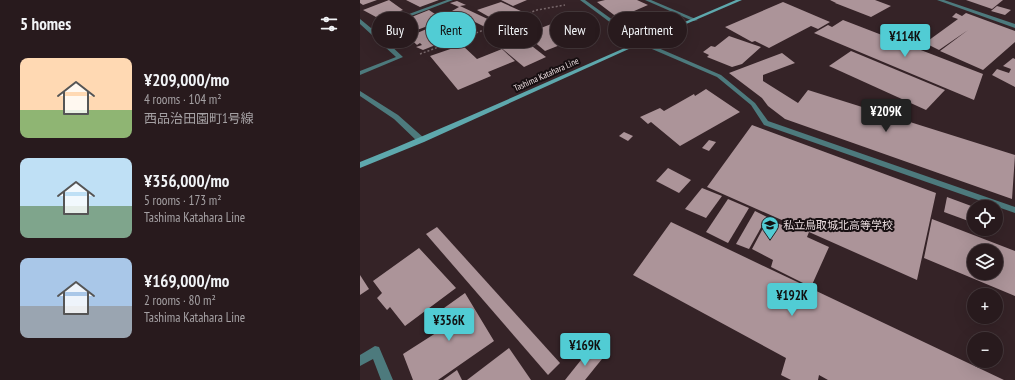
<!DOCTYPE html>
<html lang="en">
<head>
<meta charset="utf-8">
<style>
	:root { --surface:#281a1d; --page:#302326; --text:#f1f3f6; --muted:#a5a1a4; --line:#44383b; --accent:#51ccd4 }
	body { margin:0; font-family:"PT Sans Narrow","Noto Sans JP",sans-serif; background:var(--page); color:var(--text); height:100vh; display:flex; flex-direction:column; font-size:15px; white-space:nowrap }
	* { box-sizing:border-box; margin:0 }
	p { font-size:13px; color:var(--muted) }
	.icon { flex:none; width:22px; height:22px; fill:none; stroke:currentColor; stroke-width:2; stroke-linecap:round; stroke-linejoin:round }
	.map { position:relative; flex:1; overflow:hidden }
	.details { display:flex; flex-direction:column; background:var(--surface); width:360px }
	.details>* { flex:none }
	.banner { position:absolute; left:12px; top:12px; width:380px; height:36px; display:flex; gap:8px }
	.tools { position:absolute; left:607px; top:200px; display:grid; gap:8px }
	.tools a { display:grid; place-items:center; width:36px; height:36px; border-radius:50%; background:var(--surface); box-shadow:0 4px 16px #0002,0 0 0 1px var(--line); font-size:20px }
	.price { position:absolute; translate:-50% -34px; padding:0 9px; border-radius:4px; background:var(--accent); color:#111; font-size:13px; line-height:26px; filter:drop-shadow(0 1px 2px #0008) }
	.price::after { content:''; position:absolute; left:50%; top:24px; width:12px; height:9px; margin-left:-6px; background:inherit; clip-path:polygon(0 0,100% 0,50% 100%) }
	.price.on { background:#222; color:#fff }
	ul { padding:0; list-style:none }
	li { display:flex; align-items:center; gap:12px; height:100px; padding:0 20px }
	li span { display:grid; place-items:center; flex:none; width:112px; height:80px; border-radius:8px; color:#555 }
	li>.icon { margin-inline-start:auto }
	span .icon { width:48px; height:48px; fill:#fffc; stroke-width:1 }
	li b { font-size:17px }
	h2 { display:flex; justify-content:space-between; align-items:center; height:48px; padding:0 20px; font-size:17px }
	.tag { padding:0 14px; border-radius:18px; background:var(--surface); box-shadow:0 4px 16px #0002,0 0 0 1px var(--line); font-size:14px; line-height:36px }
	.tag.on { background:var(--accent); color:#111 }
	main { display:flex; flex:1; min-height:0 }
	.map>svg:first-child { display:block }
</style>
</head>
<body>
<main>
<section class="details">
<h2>5 homes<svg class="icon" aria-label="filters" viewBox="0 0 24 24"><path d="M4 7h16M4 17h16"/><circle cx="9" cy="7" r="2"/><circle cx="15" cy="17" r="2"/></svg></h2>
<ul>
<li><span style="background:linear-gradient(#ffd9b3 65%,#8fb573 0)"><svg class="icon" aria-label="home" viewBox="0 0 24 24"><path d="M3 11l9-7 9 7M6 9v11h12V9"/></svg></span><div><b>¥209,000/mo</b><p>4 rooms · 104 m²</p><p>西品治田園町1号線</p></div></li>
<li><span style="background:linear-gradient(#bfe0f5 60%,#7fa58c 0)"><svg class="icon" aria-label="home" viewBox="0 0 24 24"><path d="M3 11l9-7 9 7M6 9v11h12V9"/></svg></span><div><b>¥356,000/mo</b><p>5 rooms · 173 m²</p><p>Tashima Katahara Line</p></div></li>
<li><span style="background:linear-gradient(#a9c7e8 60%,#9aa5b1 0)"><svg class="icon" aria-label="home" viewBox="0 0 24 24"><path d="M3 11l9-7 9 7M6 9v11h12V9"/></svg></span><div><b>¥169,000/mo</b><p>2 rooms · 80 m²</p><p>Tashima Katahara Line</p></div></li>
</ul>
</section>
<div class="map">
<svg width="655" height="380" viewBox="0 0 655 380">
	<rect width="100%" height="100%" fill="#352327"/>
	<g fill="#ac9499" fill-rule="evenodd">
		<polygon points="0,0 17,0 3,5 0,3"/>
		<polygon points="29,0 43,10 24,17 21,16 16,17 3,10"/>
		<polygon points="46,0 79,0 60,7"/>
		<polygon points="141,0 167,0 153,6"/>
		<polygon points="245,0 277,0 288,5 258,18 237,2"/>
		<polygon points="470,0 515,0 531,6 511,17 475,3 476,3"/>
		<polygon points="606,0 643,0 632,9"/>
		<polygon points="97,1 106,5 100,6 134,22 125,27 113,21 98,27 83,18 95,13 92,11 99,7 90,3"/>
		<polygon points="141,2 163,12 157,14 150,11 135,17 141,20 138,22 117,10"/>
		<polygon points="423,2 470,22 458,29 451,26 409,48 395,41 392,42 365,27"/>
		<polygon points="637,6 651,10 645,15 631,11"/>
		<polygon points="69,10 84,20 38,37 25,29 34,26 38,27 34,24"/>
		<polygon points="596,13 602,16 606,13 655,31 655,42 623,70 580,51 608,30 579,50 565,43 598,19 592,17"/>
		<polygon points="483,20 623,74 614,100 454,33 468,25 472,27"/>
		<polygon points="85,21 103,32 99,33 101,35 63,50 56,47 62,45 60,43 57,45 48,37"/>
		<polygon points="194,23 215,39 185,51 165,34"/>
		<polygon points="146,26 186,57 164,67 125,34"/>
		<polygon points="369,36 401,47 382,64 372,67 347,57 349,55 343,52 351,46 355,47"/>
		<polygon points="102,45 117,59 142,49 155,61 128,72 131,76 98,90 70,56"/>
		<polygon points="491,51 585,90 566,110 469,66"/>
		<polygon points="422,53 435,63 403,75 403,81 438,103 448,90 655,155 652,199 425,119 408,106 402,98 369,73"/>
		<polygon points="653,58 655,59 655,87 632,75 637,69 649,73 651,69 643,66"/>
		<polygon points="346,89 380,112 320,146 291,122 288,124 280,117 300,108 304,111 334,94 335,96"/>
		<polygon points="392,125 576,193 557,280 449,232 447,237 469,247 451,287 411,267 413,260 392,249 408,219 431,229 433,225 347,187"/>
		<polygon points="264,132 273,136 268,141 259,136"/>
		<polygon points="349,140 356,142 349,151 342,148"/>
		<polygon points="308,168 331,180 319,193 296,181"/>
		<polygon points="342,188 362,196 346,218 325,209"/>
		<polygon points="587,197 614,207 614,223 584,212"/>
		<polygon points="368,199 389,208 368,243 346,232"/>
		<polygon points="395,211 407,217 389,249 376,244"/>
		<path d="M572 219 655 251V296L564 258ZM614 251H636V273H614Z"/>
		<polygon points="311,222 644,380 468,380 459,375 458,380 431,380 421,375 426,358 273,275"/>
		<polygon points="77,227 200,363 188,375 66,234"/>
		<polygon points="59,248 96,288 45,326 30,307 27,310 17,298 22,293 13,281"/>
		<polygon points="0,275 9,289 0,295"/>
		<polygon points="105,293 134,341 78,380 53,380 43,354 79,331 70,318"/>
		<polygon points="149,348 171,380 107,380"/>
		<polygon points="229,350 242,359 225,380 205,380"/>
		<polygon points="97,370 102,380 83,380"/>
	</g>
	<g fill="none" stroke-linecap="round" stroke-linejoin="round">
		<polyline stroke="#78686b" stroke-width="1.5" stroke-dasharray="2 2" stroke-linecap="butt" points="60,54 177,10 205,5"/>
		<g fill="#4d7a7d" fill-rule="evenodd">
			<polygon points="87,0 93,0 14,30 43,57 0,75 0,71 36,57 0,24 0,19 11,28"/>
			<polygon points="220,0 225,0 282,41 361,75 395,103 408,121 655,207 655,213 404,125 391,105 357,77 278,43"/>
			<polygon points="285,0 291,0 338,20 333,21"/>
			<polygon points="577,0 584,0 655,24 655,28"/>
			<polygon points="0,91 38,115 64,138 65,140 64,142 58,142 34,119 0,96"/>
			<polygon points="15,346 19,347 33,380 21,380 13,359 0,366 0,355"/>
		</g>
		<path fill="#5ea8ad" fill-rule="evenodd" d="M376 0H382L282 43 64 142 0 168V162C126 111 250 53 376 0Z"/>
	</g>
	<defs>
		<g id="school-pin" transform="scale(0.9)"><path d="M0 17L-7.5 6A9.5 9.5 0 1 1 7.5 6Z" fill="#51ccd4" stroke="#170f11"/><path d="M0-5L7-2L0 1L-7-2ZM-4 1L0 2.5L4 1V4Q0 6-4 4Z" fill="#111"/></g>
	</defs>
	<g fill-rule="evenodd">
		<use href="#school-pin" x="410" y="225"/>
	</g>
	<g text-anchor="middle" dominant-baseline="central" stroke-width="4" stroke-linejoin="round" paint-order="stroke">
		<g font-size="9" fill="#e8dbdd" stroke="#170f11">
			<text transform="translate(186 74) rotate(-24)">Tashima Katahara Line</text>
		</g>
		<g font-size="11" fill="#e8dbdd" stroke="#170f11" text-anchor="start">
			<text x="423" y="225">私立鳥取城北高等学校</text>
		</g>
	</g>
</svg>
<div class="tools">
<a><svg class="icon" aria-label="locate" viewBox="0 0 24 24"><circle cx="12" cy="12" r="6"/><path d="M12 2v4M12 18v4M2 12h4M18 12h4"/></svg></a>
<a><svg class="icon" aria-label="layers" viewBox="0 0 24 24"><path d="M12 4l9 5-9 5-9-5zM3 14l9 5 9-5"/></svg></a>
<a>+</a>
<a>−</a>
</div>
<b class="price" style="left:545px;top:58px">¥114K</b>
<b class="price on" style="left:526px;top:133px">¥209K</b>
<b class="price" style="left:432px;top:317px">¥192K</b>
<b class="price" style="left:89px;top:342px">¥356K</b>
<b class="price" style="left:225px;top:367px">¥169K</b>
<div class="banner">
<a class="tag">Buy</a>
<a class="tag on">Rent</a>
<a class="tag">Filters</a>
<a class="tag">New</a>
<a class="tag">Apartment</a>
</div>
</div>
</main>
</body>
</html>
